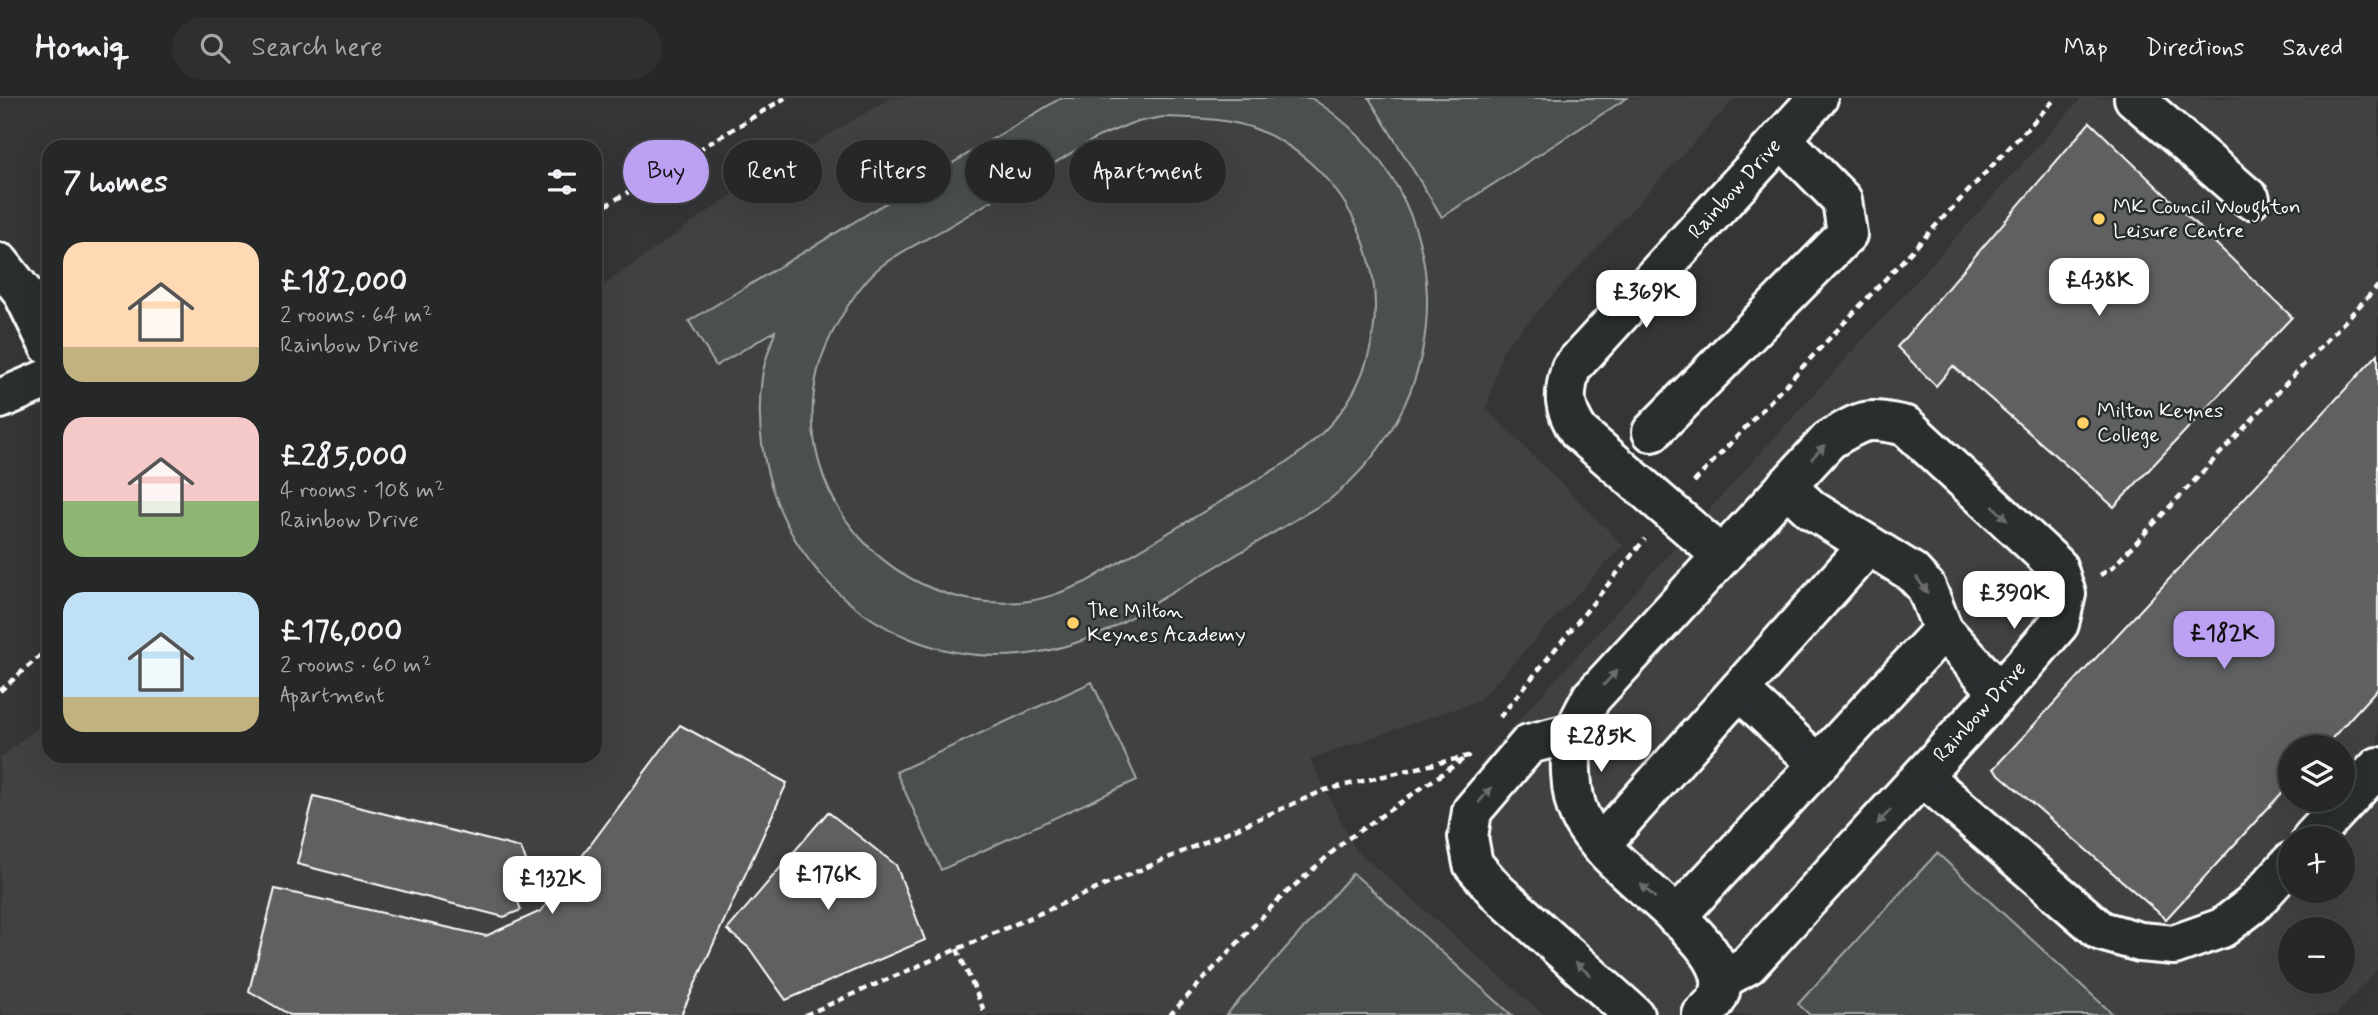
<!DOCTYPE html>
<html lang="en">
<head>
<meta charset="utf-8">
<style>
	:root { --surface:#262828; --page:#2e3030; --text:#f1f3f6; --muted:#a4a6a8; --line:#424445; --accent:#bca0f2 }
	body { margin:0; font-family:Mynerve,sans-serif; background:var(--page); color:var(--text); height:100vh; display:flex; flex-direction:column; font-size:26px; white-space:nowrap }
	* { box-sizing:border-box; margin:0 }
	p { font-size:23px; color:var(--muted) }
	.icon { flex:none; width:38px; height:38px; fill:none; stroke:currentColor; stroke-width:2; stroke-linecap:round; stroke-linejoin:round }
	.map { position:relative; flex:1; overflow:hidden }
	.panel { position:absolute; left:42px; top:42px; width:560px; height:623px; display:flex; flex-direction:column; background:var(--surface); border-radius:21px; box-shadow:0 7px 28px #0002,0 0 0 2px var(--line) }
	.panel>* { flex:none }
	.guide { position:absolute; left:623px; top:42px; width:665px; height:63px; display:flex; gap:14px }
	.buttons { position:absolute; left:2278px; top:637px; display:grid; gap:14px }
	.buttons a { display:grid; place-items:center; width:77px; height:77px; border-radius:50%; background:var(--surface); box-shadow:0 7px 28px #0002,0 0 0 2px var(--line); font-size:35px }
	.price { position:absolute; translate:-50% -60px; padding:0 16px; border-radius:14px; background:#fff; color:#222; font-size:23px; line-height:46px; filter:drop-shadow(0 2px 4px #0008) }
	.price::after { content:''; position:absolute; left:50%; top:42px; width:21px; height:16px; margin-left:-10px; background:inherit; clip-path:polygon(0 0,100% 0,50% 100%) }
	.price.current { background:var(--accent); color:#111 }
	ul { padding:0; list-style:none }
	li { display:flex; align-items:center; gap:21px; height:175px; padding:0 21px }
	li span { display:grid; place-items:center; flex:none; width:196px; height:140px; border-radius:21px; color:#555 }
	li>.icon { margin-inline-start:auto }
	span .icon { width:84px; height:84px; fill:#fffc; stroke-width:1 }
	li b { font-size:30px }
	h2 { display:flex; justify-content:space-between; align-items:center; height:84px; padding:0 21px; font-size:30px }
	.pill { padding:0 24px; border-radius:32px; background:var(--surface); box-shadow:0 7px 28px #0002,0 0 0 2px var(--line); font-size:24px; line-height:63px }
	.pill.current { background:var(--accent); color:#111 }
	header { display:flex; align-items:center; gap:42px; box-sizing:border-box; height:98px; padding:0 35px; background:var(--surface); border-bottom:2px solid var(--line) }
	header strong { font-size:33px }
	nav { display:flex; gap:38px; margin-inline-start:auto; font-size:24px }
	.search { width:490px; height:63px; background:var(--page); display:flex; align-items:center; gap:18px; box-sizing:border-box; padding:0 24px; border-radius:38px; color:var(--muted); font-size:26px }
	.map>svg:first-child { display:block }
</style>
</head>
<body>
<header>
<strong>Homiq</strong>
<div class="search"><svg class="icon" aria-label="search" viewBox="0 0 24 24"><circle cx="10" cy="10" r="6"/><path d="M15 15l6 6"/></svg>Search here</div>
<nav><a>Map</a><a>Directions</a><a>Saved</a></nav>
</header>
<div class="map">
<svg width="2378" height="917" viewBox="0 0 2378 917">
	<rect width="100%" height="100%" fill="#333536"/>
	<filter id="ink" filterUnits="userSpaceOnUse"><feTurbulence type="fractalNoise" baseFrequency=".0143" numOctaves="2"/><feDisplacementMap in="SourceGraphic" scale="14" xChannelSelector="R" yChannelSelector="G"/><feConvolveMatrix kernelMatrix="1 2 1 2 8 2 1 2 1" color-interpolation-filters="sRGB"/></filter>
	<g filter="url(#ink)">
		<g fill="#404243" fill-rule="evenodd">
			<polygon points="891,0 1735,0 1503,251 1486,311 1623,447 1478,603 1310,661 1355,751 1544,917 0,917 0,660 49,621 49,658 595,658 595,193 759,78"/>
			<path d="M2082 0H2378V871L2336 917H1617L1478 805 1479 666ZM2291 649H2343V702H2291ZM2291 740H2343V793H2291ZM2291 831H2343V884H2291Z"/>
		</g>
		<g fill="#4c4f50" stroke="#a6a7a8" stroke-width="2" fill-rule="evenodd">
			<path d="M1061 0H1311C1460 93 1465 294 1329 402L1107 533C1079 545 1051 554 1020 557 862 570 742 433 762 279 764 263 771 248 775 233L716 268 689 223ZM1163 19C1195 20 1228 20 1258 32 1359 74 1406 198 1353 295 1338 322 1316 342 1292 361L1086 484C1065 493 1044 502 1021 504 894 515 787 399 818 272 824 248 836 227 849 206 857 194 869 178 880 169 900 153 926 142 948 129 998 99 1048 69 1098 39L1132 25Z"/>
			<polygon points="1369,0 1627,0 1442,119"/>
			<polygon points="1092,584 1137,682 941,772 896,674"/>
			<polygon points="1937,755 2114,917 1810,917 1798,906"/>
			<polygon points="1353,775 1512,917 1226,917"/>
		</g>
		<g fill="#5f6162" stroke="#fff" stroke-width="2">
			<polygon points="2090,24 2292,219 2114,409 1953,268 1936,288 1897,249"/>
			<polygon points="2378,256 2378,590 2324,649 2291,649 2291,685 2166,821 1993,671"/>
			<polygon points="680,627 787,685 681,917 290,917 249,893 275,791 486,838 541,813"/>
			<polygon points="314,698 521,750 533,780 512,788 521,812 504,819 297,766"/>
			<polygon points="828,714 896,767 925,842 786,902 749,850 727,832"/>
		</g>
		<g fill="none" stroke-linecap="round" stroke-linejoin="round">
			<g stroke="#fff" stroke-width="44">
				<g id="minor">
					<polyline points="2134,0 2250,101"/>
					<polyline points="0,165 22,193 49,248"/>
					<polyline points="0,301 49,280"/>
					<polyline points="1652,334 1847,136 1842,102 1781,40"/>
					<polyline points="1786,388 1812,412 1912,474 1926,489 1943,532 1999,594"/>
					<path d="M1722 458 1579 334C1563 310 1563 297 1571 270L1818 0"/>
					<polyline points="1739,592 1818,666"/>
					<polyline points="1575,634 1529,646 1472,713 1468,739 1473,766 1496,793 1634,917"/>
					<polyline points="1922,678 2101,833 2140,844 2174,847 2222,830 2252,807 2291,764"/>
					<polyline points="2312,740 2378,669"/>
					<polyline points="1600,747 1868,448"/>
					<polyline points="1676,819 1943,532"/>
					<path d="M1702 917C1712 908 1723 898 1721 882 1716 833 1604 770 1580 718 1570 697 1568 656 1575 634 1578 623 1586 611 1591 600L1829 342C1864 321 1866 319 1906 328L2057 468 2066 496 2059 526 2023 568 1748 867 1721 882"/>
				</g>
			</g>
			<g stroke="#fff" stroke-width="4.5" stroke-dasharray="7 5" stroke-linecap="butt">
				<polyline points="595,114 785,0"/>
				<polyline points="1694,384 2056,0"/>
				<polyline points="2100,477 2112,470 2378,188"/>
				<polyline points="0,593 49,550"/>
				<polyline points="1500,619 1645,441"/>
				<polyline points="957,851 986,917"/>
				<polyline points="805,917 1325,692 1468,658 1346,742 1276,804 1170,917"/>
			</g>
			<use href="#minor" stroke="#2a2d2e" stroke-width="38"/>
		</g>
		<defs><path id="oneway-solid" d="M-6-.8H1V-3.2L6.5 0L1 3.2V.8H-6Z" transform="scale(1.75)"/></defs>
		<g fill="#6a6c6d">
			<use href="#oneway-solid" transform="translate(1818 354) rotate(-47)"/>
			<use href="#oneway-solid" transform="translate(2000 415) rotate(43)"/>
			<use href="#oneway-solid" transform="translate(1922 487) rotate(54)"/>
			<use href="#oneway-solid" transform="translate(1610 580) rotate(-48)"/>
			<use href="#oneway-solid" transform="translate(1485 697) rotate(-50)"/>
			<use href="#oneway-solid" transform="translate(1884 719) rotate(133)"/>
			<use href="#oneway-solid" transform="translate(1648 793) rotate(-137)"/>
			<use href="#oneway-solid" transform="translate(1583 871) rotate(-138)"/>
		</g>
	</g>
	<g fill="#ffd166" stroke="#2a2d2e" stroke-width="2.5">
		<circle cx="2099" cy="121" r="7"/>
		<circle cx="2083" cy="325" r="7"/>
		<circle cx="1073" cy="525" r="7"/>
	</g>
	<g text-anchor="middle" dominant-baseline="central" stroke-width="5" stroke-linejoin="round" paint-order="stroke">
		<g font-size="21" fill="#fff" stroke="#2a2d2e">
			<text transform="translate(1735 91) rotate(-48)">Rainbow Drive</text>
			<text transform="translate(1980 614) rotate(-48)">Rainbow Drive</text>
		</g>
		<g font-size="21" fill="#fff" stroke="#2a2d2e" text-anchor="start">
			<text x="2113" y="109">MK Council Woughton<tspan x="2113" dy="24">Leisure Centre</tspan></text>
			<text x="2097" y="313">Milton Keynes<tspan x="2097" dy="24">College</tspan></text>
			<text x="1087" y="513">The Milton<tspan x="1087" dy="24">Keynes Academy</tspan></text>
		</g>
	</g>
</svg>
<div class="buttons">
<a><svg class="icon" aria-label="layers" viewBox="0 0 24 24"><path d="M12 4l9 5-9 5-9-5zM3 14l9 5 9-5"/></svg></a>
<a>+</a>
<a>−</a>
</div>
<b class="price" style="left:2099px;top:220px">£438K</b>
<b class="price" style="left:1646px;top:232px">£369K</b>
<b class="price" style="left:2014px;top:533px">£390K</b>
<b class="price current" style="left:2224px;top:573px">£182K</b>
<b class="price" style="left:1601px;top:676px">£285K</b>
<b class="price" style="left:828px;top:814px">£176K</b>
<b class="price" style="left:552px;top:818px">£132K</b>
<div class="guide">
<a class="pill current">Buy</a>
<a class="pill">Rent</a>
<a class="pill">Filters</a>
<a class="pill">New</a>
<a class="pill">Apartment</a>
</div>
<section class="panel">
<h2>7 homes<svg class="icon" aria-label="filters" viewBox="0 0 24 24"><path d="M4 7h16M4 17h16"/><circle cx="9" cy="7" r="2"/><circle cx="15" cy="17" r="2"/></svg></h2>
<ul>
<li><span style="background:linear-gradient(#ffd9b3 75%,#c2b280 0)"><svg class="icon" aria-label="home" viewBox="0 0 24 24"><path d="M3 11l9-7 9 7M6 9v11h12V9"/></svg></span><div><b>£182,000</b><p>2 rooms · 64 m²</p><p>Rainbow Drive</p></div></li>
<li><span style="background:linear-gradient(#f6c9c9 60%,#8fb573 0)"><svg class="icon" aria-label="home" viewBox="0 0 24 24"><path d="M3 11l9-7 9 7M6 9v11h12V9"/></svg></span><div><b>£285,000</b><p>4 rooms · 108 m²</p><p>Rainbow Drive</p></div></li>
<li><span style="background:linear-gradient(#bfe0f5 75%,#c2b280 0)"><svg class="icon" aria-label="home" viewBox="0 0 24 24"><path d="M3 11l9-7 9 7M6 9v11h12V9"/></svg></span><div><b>£176,000</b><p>2 rooms · 60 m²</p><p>Apartment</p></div></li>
</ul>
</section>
</div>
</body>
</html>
